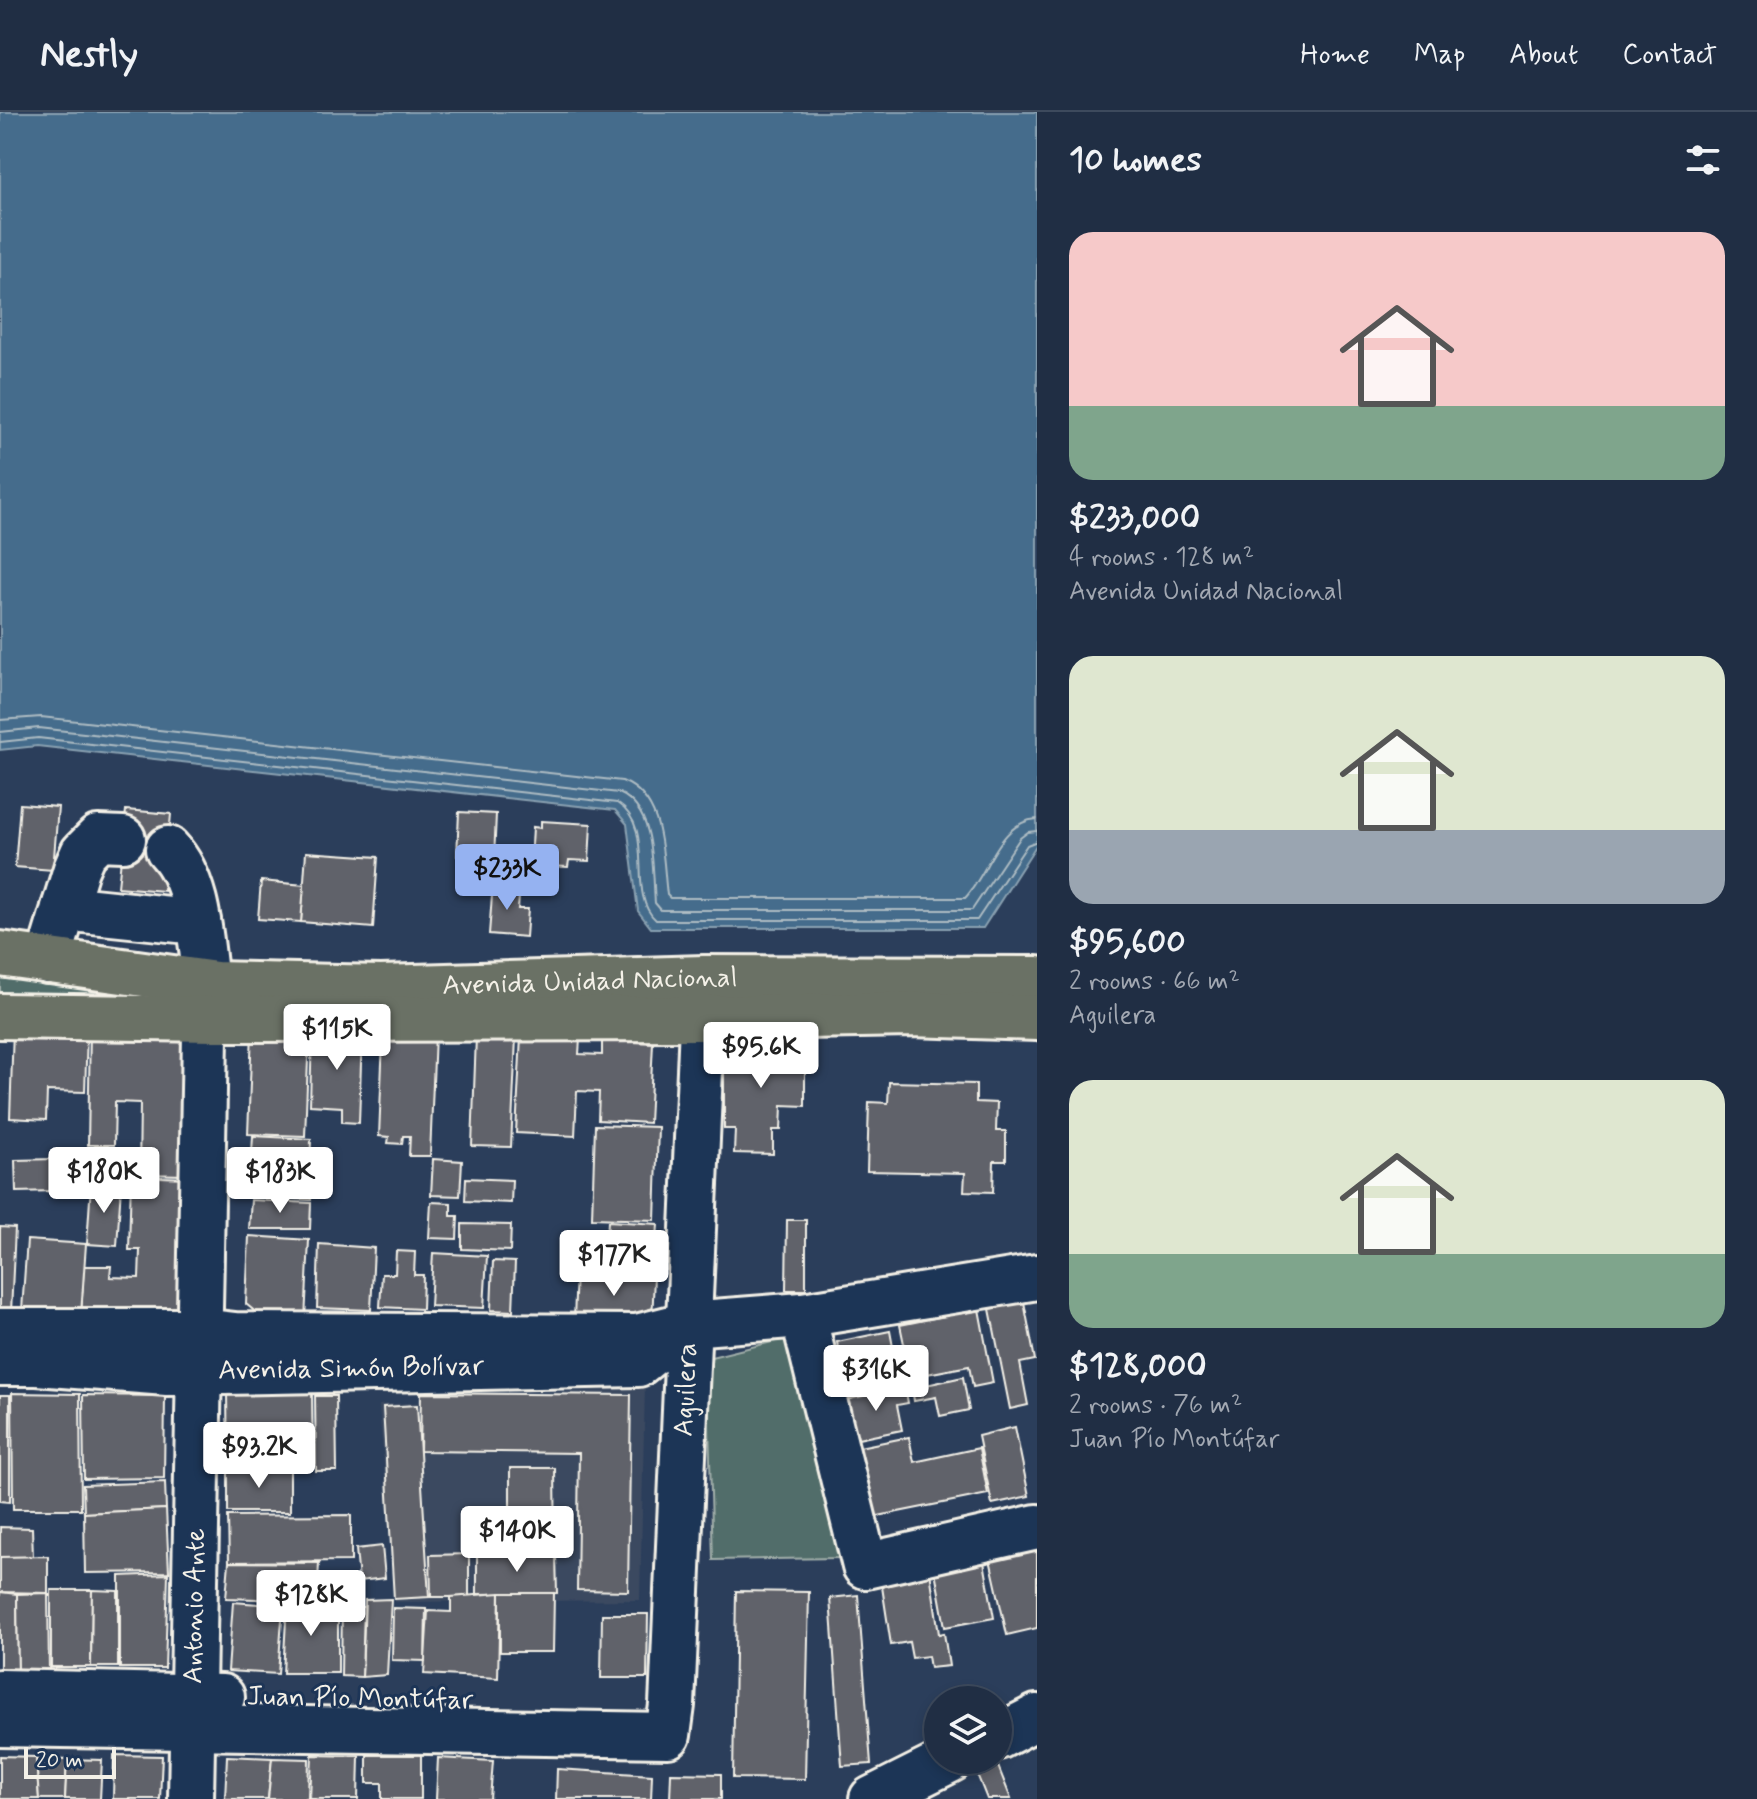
<!DOCTYPE html>
<html lang="en">
<head>
<meta charset="utf-8">
<style>
	:root { --surface:#202e44; --page:#2d3a4f; --text:#f1f3f6; --muted:#a2a8b2; --line:#3d4a5d; --accent:#95b2f1 }
	body { margin:0; font-family:Mynerve,sans-serif; background:var(--page); color:var(--text); height:100vh; display:flex; flex-direction:column; font-size:30px; white-space:nowrap }
	* { box-sizing:border-box; margin:0 }
	p { font-size:26px; color:var(--muted) }
	.icon { flex:none; width:44px; height:44px; fill:none; stroke:currentColor; stroke-width:2; stroke-linecap:round; stroke-linejoin:round }
	.map { position:relative; flex:1; overflow:hidden }
	.drawer { display:flex; flex-direction:column; background:var(--surface); width:720px }
	.drawer>* { flex:none }
	.controls { position:absolute; left:924px; top:1574px; display:grid; gap:16px }
	.controls a { display:grid; place-items:center; width:88px; height:88px; border-radius:50%; background:var(--surface); box-shadow:0 4px 12px #0003,0 0 0 2px var(--line); font-size:40px }
	.scale { position:absolute; left:24px; bottom:20px; width:92px; box-sizing:border-box; padding-left:8px; border:4px solid #f4f1e8; border-top:0; font-size:22px; line-height:28px; white-space:nowrap; color:#f4f1e8; -webkit-text-stroke:6px #1d3557; paint-order:stroke }
	.price { position:absolute; translate:-50% -68px; padding:0 18px; border-radius:8px; background:#fff; color:#222; font-size:26px; line-height:52px; filter:drop-shadow(0 2px 4px #0008) }
	.price::after { content:''; position:absolute; left:50%; top:48px; width:24px; height:18px; margin-left:-12px; background:inherit; clip-path:polygon(0 0,100% 0,50% 100%) }
	.price.selected { background:var(--accent); color:#111 }
	ul { padding:0; list-style:none }
	li { display:grid; align-content:center; gap:16px; height:424px; padding:0 32px }
	li span { display:grid; place-items:center; height:248px; border-radius:24px; color:#555 }
	li>.icon { margin-inline-start:auto }
	span .icon { width:144px; height:144px; fill:#fffc; stroke-width:1 }
	li b { font-size:34px }
	h2 { display:flex; justify-content:space-between; align-items:center; height:96px; padding:0 32px; font-size:34px }
	header { display:flex; align-items:center; gap:48px; box-sizing:border-box; height:112px; padding:0 40px; background:var(--surface); border-bottom:2px solid var(--line) }
	header strong { font-size:38px }
	nav { display:flex; gap:44px; margin-inline-start:auto; font-size:28px }
	main { display:flex; flex:1; min-height:0 }
	.map>svg:first-child { display:block }
</style>
</head>
<body>
<header>
<strong>Nestly</strong>
<nav><a>Home</a><a>Map</a><a>About</a><a>Contact</a></nav>
</header>
<main>
<div class="map">
<svg width="1037" height="1687" viewBox="0 0 1037 1687">
	<rect width="100%" height="100%" fill="#2b3e5b"/>
	<filter id="ink" filterUnits="userSpaceOnUse"><feTurbulence type="fractalNoise" baseFrequency=".0125" numOctaves="2"/><feDisplacementMap in="SourceGraphic" scale="16" xChannelSelector="R" yChannelSelector="G"/><feConvolveMatrix kernelMatrix="1 2 1 2 8 2 1 2 1" color-interpolation-filters="sRGB"/></filter>
	<g filter="url(#ink)">
		<polygon fill="#3b4960" points="645,1274 640,1488 395,1490 379,1293"/>
		<g fill="#516d6b" stroke="#a2afaa" stroke-width="2">
			<polygon points="0,863 151,888 0,885"/>
			<polygon points="800,1223 840,1446 713,1448 707,1246"/>
		</g>
		<polygon fill="#446c8c" stroke="#8aa1b1" stroke-width="2" points="0,0 1037,0 1037,732 983,816 651,816 638,799 627,712 615,698 37,634 0,638"/>
		<g fill="none" stroke-linecap="round" stroke-linejoin="round">
			<g stroke="#aebcc3" stroke-width="2">
				<path d="M0 608 41 605 622 669C666 686 662 745 667 783L670 786H965C988 762 999 709 1037 707"/>
				<path d="M0 620 39 616 619 681C657 698 652 757 655 791L661 798H972L1020 726 1028 720 1037 719"/>
				<path d="M0 630 38 626 617 691C658 717 625 781 656 808H977L1027 733 1037 729"/>
			</g>
		</g>
		<g fill="#61626b" stroke="#f4f1e8" stroke-width="2">
			<polygon points="20,692 58,695 53,758 15,755"/>
			<polygon points="126,698 171,702 164,779 118,775"/>
			<polygon points="459,700 496,702 494,747 457,744"/>
			<polygon points="541,709 591,712 589,749 569,748 568,755 548,754 547,770 530,770 533,715 541,716"/>
			<polygon points="306,740 378,745 373,816 301,810"/>
			<polygon points="261,769 304,773 301,810 258,807"/>
			<polygon points="493,771 513,772 512,780 524,781 523,785 519,785 518,797 528,797 526,825 489,822"/>
			<polygon points="13,917 87,919 85,980 47,979 46,1008 10,1006"/>
			<polygon points="90,918 188,920 186,1063 139,1062 140,991 115,990 114,1033 88,1033"/>
			<polygon points="252,919 309,921 305,1024 248,1022"/>
			<polygon points="312,919 362,921 359,1011 342,1010 342,995 310,993"/>
			<polygon points="435,922 430,1044 409,1044 410,1024 403,1024 402,1032 388,1031 389,1025 379,1024 383,927"/>
			<polygon points="476,924 516,925 511,1035 472,1034"/>
			<polygon points="521,924 580,927 579,942 602,943 602,928 653,931 649,1011 598,1008 599,980 577,979 575,1024 516,1021"/>
			<polygon points="724,929 805,930 805,994 782,993 781,1018 773,1018 773,1042 734,1041 735,1017 724,1017"/>
			<polygon points="889,970 976,972 976,990 997,991 996,1019 1006,1019 1006,1049 994,1049 993,1080 964,1079 965,1061 867,1059 869,990 888,991"/>
			<polygon points="595,1013 658,1015 655,1108 592,1106"/>
			<polygon points="253,1024 311,1027 310,1060 251,1057"/>
			<polygon points="54,1047 55,1079 16,1080 15,1048"/>
			<polygon points="433,1047 462,1049 460,1084 431,1083"/>
			<polygon points="254,1060 311,1063 311,1088 253,1085"/>
			<polygon points="131,1064 188,1066 183,1206 81,1202 84,1154 111,1154 110,1165 139,1166 140,1138 129,1138"/>
			<polygon points="466,1066 512,1068 511,1091 465,1089"/>
			<polygon points="91,1072 121,1074 117,1134 87,1132"/>
			<polygon points="251,1088 311,1091 310,1117 249,1117"/>
			<polygon points="431,1090 451,1091 451,1104 458,1104 457,1127 429,1126"/>
			<polygon points="787,1108 806,1108 806,1178 786,1178"/>
			<polygon points="608,1109 658,1112 655,1160 605,1157"/>
			<polygon points="462,1112 511,1113 510,1139 462,1137"/>
			<polygon points="0,1115 15,1116 11,1200 0,1200"/>
			<polygon points="249,1124 309,1128 305,1208 263,1206 246,1192"/>
			<polygon points="27,1128 86,1132 81,1202 22,1198"/>
			<polygon points="319,1132 374,1136 371,1198 317,1196"/>
			<polygon points="396,1139 415,1140 414,1163 423,1163 422,1197 380,1195 382,1162 395,1162"/>
			<polygon points="433,1141 487,1144 484,1196 430,1194"/>
			<polygon points="493,1149 515,1150 513,1199 491,1198"/>
			<polygon points="576,1161 654,1164 652,1210 574,1207"/>
			<polygon points="1024,1190 1035,1248 1020,1251 1028,1293 1010,1297 990,1197"/>
			<polygon points="979,1197 993,1271 973,1275 969,1254 911,1265 900,1213"/>
			<polygon points="890,1219 899,1267 846,1278 837,1230"/>
			<polygon points="963,1265 969,1298 940,1304 936,1285 914,1289 912,1276"/>
			<polygon points="905,1275 908,1291 897,1293 902,1318 853,1328 845,1288"/>
			<polygon points="312,1280 313,1355 228,1357 227,1281"/>
			<polygon points="12,1281 80,1282 81,1397 13,1397"/>
			<polygon points="421,1281 631,1283 628,1479 577,1478 579,1341 420,1339"/>
			<polygon points="0,1283 10,1283 10,1390 0,1389"/>
			<polygon points="83,1283 165,1284 164,1366 84,1367"/>
			<polygon points="315,1284 336,1284 337,1359 316,1359"/>
			<polygon points="417,1293 429,1485 394,1487 383,1295"/>
			<polygon points="1015,1315 1029,1384 992,1392 978,1324"/>
			<polygon points="909,1325 914,1350 979,1336 988,1382 868,1406 854,1336"/>
			<polygon points="290,1356 290,1400 228,1400 228,1357"/>
			<polygon points="510,1356 555,1356 556,1441 510,1442"/>
			<polygon points="165,1370 166,1397 84,1401 83,1373"/>
			<polygon points="166,1397 169,1460 85,1461 84,1401"/>
			<polygon points="351,1403 351,1449 229,1450 228,1404"/>
			<polygon points="0,1415 32,1416 33,1445 0,1445"/>
			<polygon points="382,1434 385,1466 359,1469 356,1437"/>
			<polygon points="1037,1437 1037,1516 1007,1523 990,1447"/>
			<polygon points="469,1442 469,1485 431,1485 430,1443"/>
			<polygon points="477,1443 556,1443 557,1481 477,1482"/>
			<polygon points="48,1444 48,1481 0,1480 0,1445"/>
			<polygon points="229,1450 319,1451 317,1489 226,1486"/>
			<polygon points="984,1450 994,1506 945,1515 935,1459"/>
			<polygon points="930,1460 939,1522 944,1521 949,1554 930,1556 928,1544 912,1546 909,1530 891,1533 881,1468"/>
			<polygon points="168,1462 165,1556 120,1556 120,1464"/>
			<polygon points="51,1478 92,1478 91,1555 51,1555"/>
			<polygon points="92,1478 118,1479 118,1555 91,1555"/>
			<polygon points="736,1479 809,1480 805,1667 733,1666"/>
			<polygon points="0,1480 17,1482 18,1561 0,1561"/>
			<polygon points="48,1481 49,1560 18,1561 17,1482"/>
			<polygon points="500,1481 498,1566 424,1562 428,1499 451,1500 451,1485"/>
			<polygon points="500,1481 554,1481 553,1540 500,1540"/>
			<polygon points="858,1483 871,1652 842,1654 830,1486"/>
			<polygon points="391,1487 387,1563 362,1565 365,1488"/>
			<polygon points="233,1490 283,1494 278,1562 228,1559"/>
			<polygon points="287,1490 338,1490 338,1561 283,1561"/>
			<polygon points="342,1494 364,1495 362,1565 341,1564"/>
			<polygon points="393,1496 426,1497 425,1549 392,1548"/>
			<polygon points="602,1502 648,1502 647,1566 601,1566"/>
			<polygon points="114,1643 162,1644 160,1687 113,1687"/>
			<polygon points="312,1643 359,1644 358,1687 310,1687"/>
			<polygon points="367,1643 421,1643 421,1687 382,1687 382,1671 367,1671"/>
			<polygon points="0,1644 36,1645 39,1687 0,1687"/>
			<polygon points="227,1644 272,1646 268,1687 225,1687"/>
			<polygon points="36,1645 67,1647 65,1687 39,1687"/>
			<polygon points="272,1646 309,1647 308,1687 268,1687"/>
			<polygon points="438,1646 493,1649 490,1687 436,1687"/>
			<polygon points="67,1647 102,1648 100,1687 65,1687"/>
			<polygon points="996,1649 1011,1687 987,1687 975,1657"/>
			<polygon points="557,1657 652,1663 651,1687 556,1687"/>
			<polygon points="671,1661 721,1662 721,1687 670,1687"/>
		</g>
		<g fill="none" stroke-linecap="round" stroke-linejoin="round">
			<g stroke="#f4f1e8" stroke-width="50">
				<g id="minor">
					<path d="M168 737C199 770 200 827 206 869L191 1687"/>
					<polyline points="64,796 198,810"/>
					<polyline points="48,849 76,757 83,741 98,726 123,727"/>
					<polyline points="803,1203 865,1454 1037,1415"/>
					<polyline points="688,1212 803,1203 1037,1165"/>
					<polyline points="0,1219 201,1219 235,1223 637,1225 688,1212 638,1252 167,1261 37,1251 0,1251"/>
					<polyline points="0,1580 222,1585"/>
					<path id="s1" d="M0 1612 668 1623 672 1593 704 868"/>
					<polyline points="998,1625 1037,1605"/>
					<polyline points="872,1687 950,1648"/>
				</g>
			</g>
			<g stroke="#f4f1e8" stroke-width="50">
				<g id="major">
					<path id="s2" d="M0 842 216 872 381 876 704 866 1037 867"/>
					<polyline points="0,904 215,907 703,906 911,902 1037,906"/>
				</g>
			</g>
			<use href="#minor" stroke="#1d3557" stroke-width="44"/>
			<use href="#major" stroke="#6b7165" stroke-width="44"/>
		</g>
	</g>
	<g text-anchor="middle" dominant-baseline="central" stroke-width="6" stroke-linejoin="round" paint-order="stroke">
		<g font-size="28" fill="#f4f1e8" stroke="#1d3557">
			<text stroke="none"><textPath href="#s2" startOffset="592">Avenida Unidad Nacional</textPath></text>
			<text transform="translate(351 1257) rotate(-1)">Avenida Simón Bolívar</text>
			<text stroke="none"><textPath href="#s1" startOffset="1014">Aguilera</textPath></text>
			<text transform="translate(195 1494) rotate(-89)">Antonio Ante</text>
			<text transform="translate(360 1587) rotate(1)">Juan Pío Montúfar</text>
		</g>
	</g>
</svg>
<div class="controls">
<a><svg class="icon" aria-label="layers" viewBox="0 0 24 24"><path d="M12 4l9 5-9 5-9-5zM3 14l9 5 9-5"/></svg></a>
</div>
<div class="scale">20 m</div>
<b class="price selected" style="left:507px;top:800px">$233K</b>
<b class="price" style="left:337px;top:960px">$115K</b>
<b class="price" style="left:761px;top:978px">$95.6K</b>
<b class="price" style="left:104px;top:1103px">$180K</b>
<b class="price" style="left:280px;top:1103px">$183K</b>
<b class="price" style="left:614px;top:1186px">$177K</b>
<b class="price" style="left:876px;top:1301px">$316K</b>
<b class="price" style="left:259px;top:1378px">$93.2K</b>
<b class="price" style="left:517px;top:1462px">$140K</b>
<b class="price" style="left:311px;top:1526px">$128K</b>
</div>
<section class="drawer">
<h2>10 homes<svg class="icon" aria-label="filters" viewBox="0 0 24 24"><path d="M4 7h16M4 17h16"/><circle cx="9" cy="7" r="2"/><circle cx="15" cy="17" r="2"/></svg></h2>
<ul>
<li><span style="background:linear-gradient(#f6c9c9 70%,#7fa58c 0)"><svg class="icon" aria-label="home" viewBox="0 0 24 24"><path d="M3 11l9-7 9 7M6 9v11h12V9"/></svg></span><div><b>$233,000</b><p>4 rooms · 128 m²</p><p>Avenida Unidad Nacional</p></div></li>
<li><span style="background:linear-gradient(#dfe7d0 70%,#9aa5b1 0)"><svg class="icon" aria-label="home" viewBox="0 0 24 24"><path d="M3 11l9-7 9 7M6 9v11h12V9"/></svg></span><div><b>$95,600</b><p>2 rooms · 66 m²</p><p>Aguilera</p></div></li>
<li><span style="background:linear-gradient(#dfe7d0 70%,#7fa58c 0)"><svg class="icon" aria-label="home" viewBox="0 0 24 24"><path d="M3 11l9-7 9 7M6 9v11h12V9"/></svg></span><div><b>$128,000</b><p>2 rooms · 76 m²</p><p>Juan Pío Montúfar</p></div></li>
</ul>
</section>
</main>
</body>
</html>
